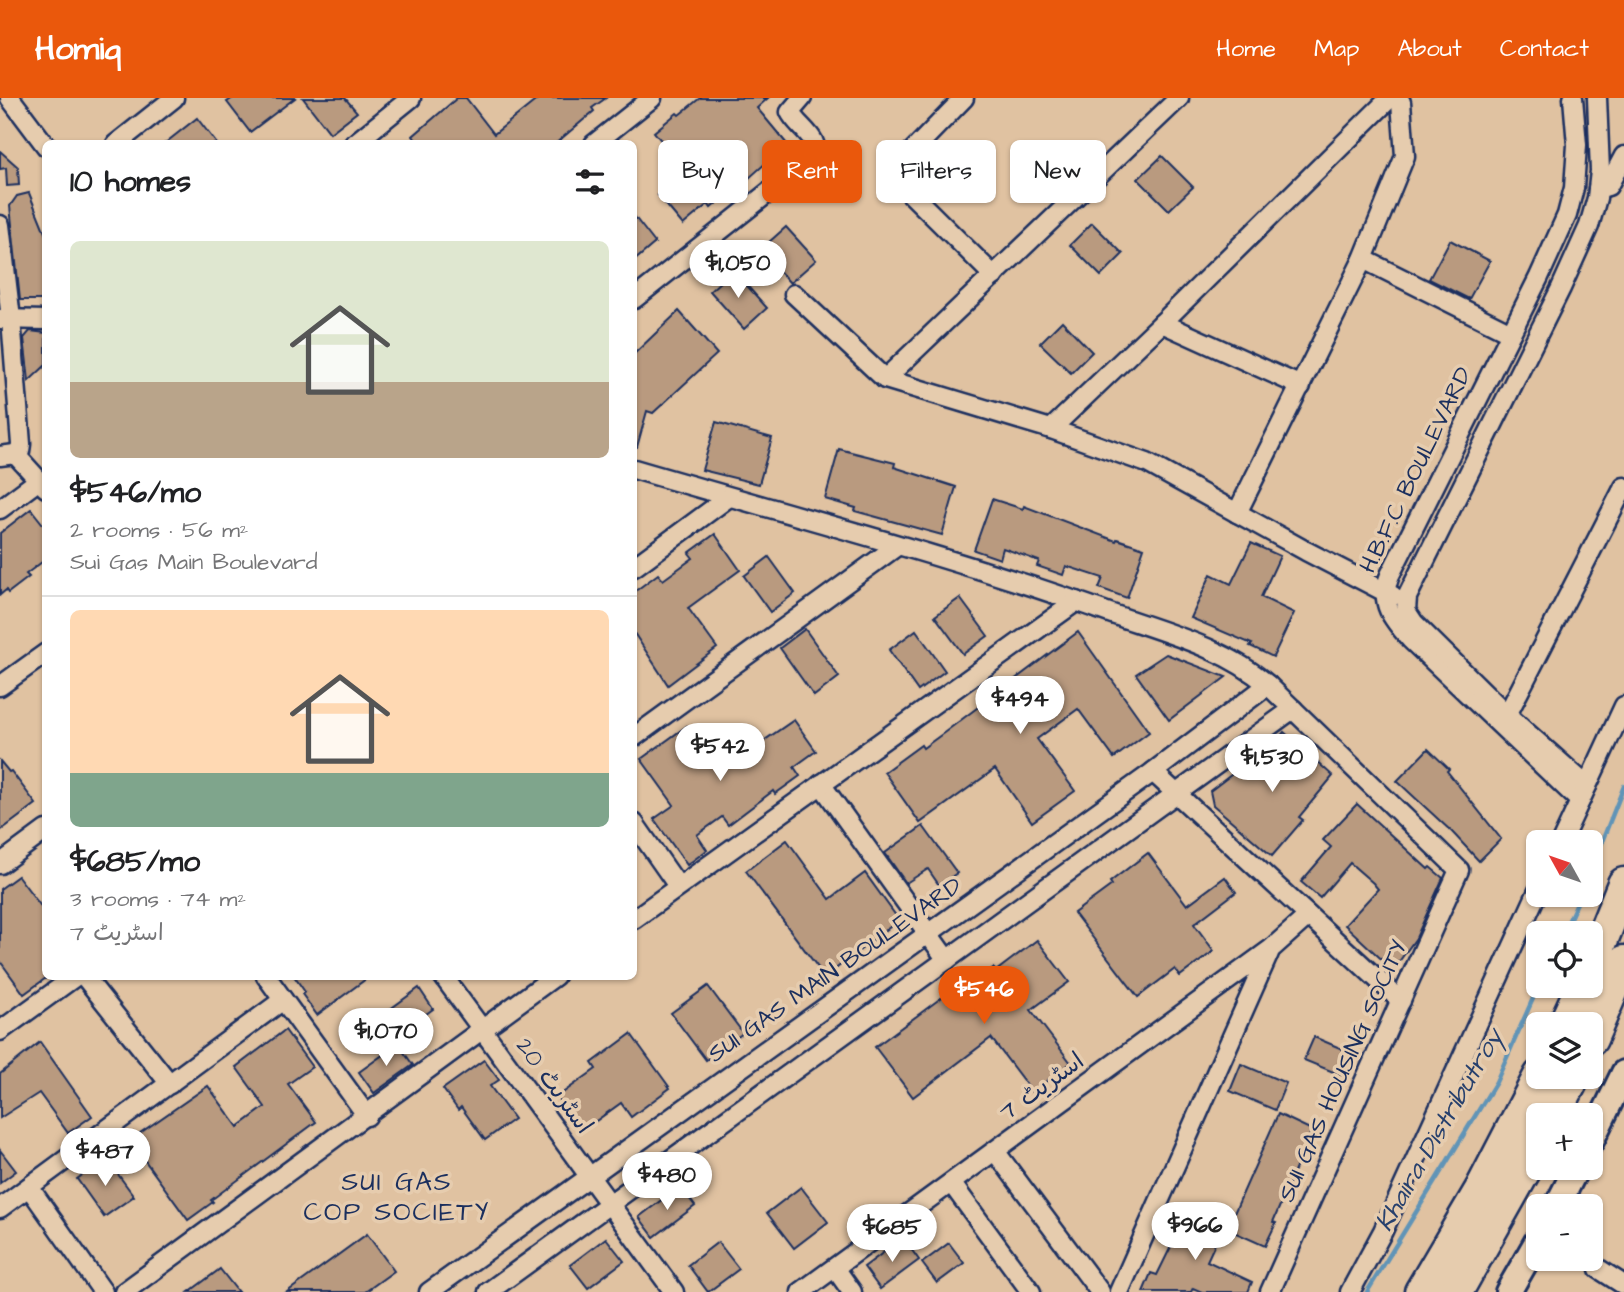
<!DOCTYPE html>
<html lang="en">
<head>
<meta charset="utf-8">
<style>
	:root { --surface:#fff; --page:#f2f2f2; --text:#202124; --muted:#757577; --line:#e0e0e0; --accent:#ea580c }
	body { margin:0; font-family:"Architects Daughter","Playpen Sans Arabic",sans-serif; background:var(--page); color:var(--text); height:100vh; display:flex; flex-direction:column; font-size:26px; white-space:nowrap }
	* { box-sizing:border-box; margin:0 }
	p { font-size:23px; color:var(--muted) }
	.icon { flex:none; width:38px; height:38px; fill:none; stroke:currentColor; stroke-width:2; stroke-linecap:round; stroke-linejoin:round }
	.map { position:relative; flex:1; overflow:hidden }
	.details { position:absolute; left:42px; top:42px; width:595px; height:840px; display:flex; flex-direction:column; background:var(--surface); border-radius:10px; box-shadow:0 2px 5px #0004 }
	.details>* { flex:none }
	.guide { position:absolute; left:658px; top:42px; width:665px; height:63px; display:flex; gap:14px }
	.needle { width:46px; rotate:310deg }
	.fabs { position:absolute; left:1526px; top:732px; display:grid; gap:14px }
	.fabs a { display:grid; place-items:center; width:77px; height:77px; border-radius:10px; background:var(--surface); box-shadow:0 2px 5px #0004; font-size:35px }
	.price { position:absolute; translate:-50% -60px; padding:0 16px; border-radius:24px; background:#fff; color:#222; font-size:23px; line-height:46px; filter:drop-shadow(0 2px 4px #0008) }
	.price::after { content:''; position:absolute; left:50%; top:42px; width:21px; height:16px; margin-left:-10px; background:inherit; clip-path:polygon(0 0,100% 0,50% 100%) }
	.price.on { background:var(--accent); color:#fff }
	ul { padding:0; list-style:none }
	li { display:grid; align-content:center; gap:14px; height:371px; padding:0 28px }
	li+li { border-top:2px solid var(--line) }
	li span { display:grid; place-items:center; height:217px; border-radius:10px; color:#555 }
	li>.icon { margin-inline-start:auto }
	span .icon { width:126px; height:126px; fill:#fffc; stroke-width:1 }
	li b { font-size:30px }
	h2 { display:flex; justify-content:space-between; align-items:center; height:84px; padding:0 28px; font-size:30px }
	.chip { padding:0 24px; border-radius:10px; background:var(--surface); box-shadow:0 2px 5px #0004; font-size:24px; line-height:63px }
	.chip.on { background:var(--accent); color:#fff }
	header { display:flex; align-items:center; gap:42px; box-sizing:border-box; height:98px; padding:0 35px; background:var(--accent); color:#fff }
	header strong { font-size:33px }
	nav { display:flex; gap:38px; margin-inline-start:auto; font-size:24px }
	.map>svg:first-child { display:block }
</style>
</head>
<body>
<header>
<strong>Homiq</strong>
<nav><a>Home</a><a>Map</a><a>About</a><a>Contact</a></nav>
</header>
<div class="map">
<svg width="1624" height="1194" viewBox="0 0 1624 1194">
	<rect width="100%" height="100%" fill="#e0c2a1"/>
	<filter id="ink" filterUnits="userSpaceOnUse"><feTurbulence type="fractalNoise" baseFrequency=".0143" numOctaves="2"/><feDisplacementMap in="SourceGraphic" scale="14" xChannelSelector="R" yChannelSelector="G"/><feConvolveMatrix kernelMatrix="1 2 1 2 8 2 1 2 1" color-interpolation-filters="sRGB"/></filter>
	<g filter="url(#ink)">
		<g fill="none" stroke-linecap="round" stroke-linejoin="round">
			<g stroke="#6194b7" stroke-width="4.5">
				<polyline points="1591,771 1624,688"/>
				<polyline points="1563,835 1581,796"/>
				<polyline points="1367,1194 1496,984 1539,887"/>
			</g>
		</g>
		<g fill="#b99a7f" stroke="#1b2f5e" stroke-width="2">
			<polygon points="233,0 295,0 250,34 227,4"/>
			<polygon points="303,0 345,0 357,14 330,35"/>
			<polygon points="457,0 466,0 494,36 539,0 606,0 592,10 594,13 555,46 419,46 413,38"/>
			<polygon points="700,0 768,0 757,10 787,46 738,90 737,88 711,110 708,106 683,127 658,97 686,73 654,34 677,15 679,17"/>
			<polygon points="197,20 217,46 164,46"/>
			<polygon points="0,53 18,69 19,87 7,88 6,70 0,71"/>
			<polygon points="1162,58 1193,89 1169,112 1138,81"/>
			<polygon points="29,95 46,137 46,202 20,202 10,108 17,98"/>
			<polygon points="634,118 655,145 634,163"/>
			<polygon points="1092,125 1123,156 1101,178 1070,147"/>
			<polygon points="786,129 816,162 790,185 760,152"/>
			<polygon points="1450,142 1490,163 1469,201 1429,181"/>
			<polygon points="733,172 767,210 744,231 710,193"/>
			<polygon points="679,213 717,256 653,315 647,313 637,349 634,349 634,256"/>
			<polygon points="1062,223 1092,254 1071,275 1040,245"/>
			<polygon points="30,233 46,235 46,267 29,283 24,240"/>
			<polygon points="716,324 772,340 759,386 702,372"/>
			<polygon points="839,351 895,365 894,369 956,389 942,437 855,413 856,410 825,401"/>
			<polygon points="992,401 1023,411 1024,408 1116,443 1117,441 1144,450 1127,500 1099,490 1103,480 1066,468 1063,477 1037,468 1039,463 1003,450 1000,461 974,452"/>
			<polygon points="31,411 46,430 46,461 26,476 29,479 8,495 6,492 0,497 0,435"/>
			<polygon points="715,436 740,472 688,510 717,550 668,587 634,535 634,494 658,476 663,482 693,460 689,455"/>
			<polygon points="1251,445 1280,458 1261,499 1294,515 1273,559 1250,548 1252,546 1191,520 1211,476 1231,486"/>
			<polygon points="769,459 795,495 770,514 744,478"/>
			<polygon points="960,500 988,538 963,556 935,518"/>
			<polygon points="805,531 839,579 814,598 780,550"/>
			<polygon points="916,532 945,573 918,593 889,552"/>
			<polygon points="1078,534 1149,634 1114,660 1078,611 1037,641 1075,693 1032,724 995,671 920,725 884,674 921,647 923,650 945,634"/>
			<polygon points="1166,556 1226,579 1169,622 1136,576"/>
			<polygon points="794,622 816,653 794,669 800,678 775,696 773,693 728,727 722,719 697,737 707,752 687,767 654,721 674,707 641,661 687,628 720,673"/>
			<polygon points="1284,634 1333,678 1299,719 1303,722 1272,758 1213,707 1210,693 1244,667 1251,674"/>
			<polygon points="1428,651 1449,671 1447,673 1501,741 1479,763 1452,734 1397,683"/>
			<polygon points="0,663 9,674 11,673 36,706 0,733"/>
			<polygon points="1357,706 1428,771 1430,769 1443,780 1416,840 1393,872 1345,827 1378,791 1373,785 1350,765 1320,800 1301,784 1331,749 1323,742"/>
			<polygon points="923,728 957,775 939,787 928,771 906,785 885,755"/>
			<polygon points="787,742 830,801 865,775 899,822 825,879 746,773"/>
			<polygon points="1148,755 1187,807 1225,779 1236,794 1194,826 1214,853 1180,878 1175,871 1138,899 1074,815 1112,787 1110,784"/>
			<polygon points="18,778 46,815 46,880 24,896 0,863 0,791"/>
			<polygon points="1037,842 1069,884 1031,912 1071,965 1032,994 991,940 913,999 875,949 953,891 958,897 993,870 996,873"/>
			<polygon points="294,878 370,878 317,917 302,896 305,894"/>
			<polygon points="708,888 743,935 706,962 671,915"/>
			<polygon points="419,890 433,911 393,940 378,920"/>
			<polygon points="285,932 312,969 288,986 316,1024 211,1102 213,1104 188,1122 130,1042 208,988 238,1029 265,1009 236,969"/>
			<polygon points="631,936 670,990 631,1019 621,1005 582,1033 557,999 596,971 592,965"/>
			<polygon points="1314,939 1352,955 1343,978 1304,962"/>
			<polygon points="40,944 92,1018 68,1035 39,995 0,1020 0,976"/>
			<polygon points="398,946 413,967 374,995 359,974"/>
			<polygon points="484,962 499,982 490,988 514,1021 485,1042 461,1009 458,1012 443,991"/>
			<polygon points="1241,966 1286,985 1275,1012 1230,993"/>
			<polygon points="1278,1016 1312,1032 1273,1124 1276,1125 1265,1148 1227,1131"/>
			<polygon points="0,1052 16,1073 0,1085"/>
			<polygon points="106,1060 134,1098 104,1119 77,1081"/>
			<polygon points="680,1088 695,1108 654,1139 639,1119"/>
			<polygon points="801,1089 828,1124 794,1150 767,1115"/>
			<polygon points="1189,1112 1223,1128 1207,1163 1252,1184 1248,1194 1202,1194 1193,1190 1191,1194 1143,1194 1151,1175 1157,1177"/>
			<polygon points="367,1136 394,1173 365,1194 287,1194"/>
			<polygon points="606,1140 624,1163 588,1190 570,1167"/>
			<polygon points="903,1140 919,1162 880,1191 864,1169"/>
			<polygon points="718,1144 739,1171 708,1194 688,1167"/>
			<polygon points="949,1145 964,1165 937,1185 922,1165"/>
			<polygon points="220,1171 238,1194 189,1194"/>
		</g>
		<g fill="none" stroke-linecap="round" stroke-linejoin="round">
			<g stroke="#1b2f5e" stroke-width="23">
				<g id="street">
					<polyline points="10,0 46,48"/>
					<polyline points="964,0 892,74 896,81 994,178"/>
					<path d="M1573 0 1577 47 1574 90 1567 117 1539 179 1390 477C1378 505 1393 522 1411 542L1580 703"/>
					<polyline points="116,46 174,0"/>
					<polyline points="354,46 411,0"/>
					<polyline points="594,46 652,0"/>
					<polyline points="1598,91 1608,88 1624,58"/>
					<polyline points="0,127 11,221 21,346 20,353 15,356"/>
					<polyline points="1363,161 1511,235"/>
					<polyline points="794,196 885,281 1051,331 1147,365 1306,453 1393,498"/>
					<path d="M634 201 813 59C823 41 797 29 790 14L802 0"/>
					<polyline points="0,221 46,222"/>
					<polyline points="1162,225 1301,288"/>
					<polyline points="885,281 1179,0"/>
					<polyline points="1051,331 1162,225 1390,0"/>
					<polyline points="0,358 15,356 46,390"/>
					<path d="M634 371C794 418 958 460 1115 517 1167 535 1227 551 1268 587L1459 772 1270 1194"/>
					<polyline points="0,411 39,382"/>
					<polyline points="1237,415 1363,161 1405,58 1401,4 1397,0"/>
					<polyline points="634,469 729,399"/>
					<polyline points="0,588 46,555"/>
					<polyline points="1507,617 1624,389"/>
					<polyline points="634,639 897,448"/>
					<polyline points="1153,674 1401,903"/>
					<polyline points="821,686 947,862"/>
					<polyline points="1587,688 1507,617 1414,525 1406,513 1407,499 1561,190 1589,128 1597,100 1600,73 1597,0"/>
					<polyline points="634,725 678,788"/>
					<polyline points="1561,744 1624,608"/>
					<polyline points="0,766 46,732"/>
					<polyline points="634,821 1077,503"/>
					<polyline points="84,878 170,986"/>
					<polyline points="266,878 367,1018"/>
					<polyline points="443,878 674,1194"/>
					<polyline points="0,933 76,878"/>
					<polyline points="995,1053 1100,1194"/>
					<polyline points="952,1086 1031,1194"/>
					<polyline points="29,1089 103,1194"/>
					<polyline points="0,1110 283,902"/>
					<polyline points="835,1170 852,1194"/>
					<polyline points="1599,1171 1624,1187"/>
					<polyline points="124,1194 555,878"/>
					<polyline points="429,1194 1153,674 1268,587"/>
					<polyline points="488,1194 1293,611"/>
					<polyline points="801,1194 1271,851 1308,818"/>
					<polyline points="1119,1194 1269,855"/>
					<polyline points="1350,1194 1383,1133 1538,793"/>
				</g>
			</g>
			<g stroke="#1b2f5e" stroke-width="30">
				<g id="secondary">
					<polyline points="1591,1043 1624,975"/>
					<polyline points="1557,1108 1577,1069"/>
					<polyline points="1508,1194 1538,1142"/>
				</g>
			</g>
			<g stroke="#1b2f5e" stroke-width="37">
				<g id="highway">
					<polyline points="1591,868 1624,786"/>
					<polyline points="1565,926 1583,887"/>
					<polyline points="1591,941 1624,864"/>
					<polyline points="1554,1017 1574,978"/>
					<polyline points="1421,1194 1481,1092 1540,978"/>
					<polyline points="1456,1194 1538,1048"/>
				</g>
			</g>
			<use href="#street" stroke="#e6ccae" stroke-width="18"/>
			<use href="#secondary" stroke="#e6ccae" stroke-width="24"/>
			<use href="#highway" stroke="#e6ccae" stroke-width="32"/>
		</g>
	</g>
	<g text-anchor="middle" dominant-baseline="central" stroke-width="7" stroke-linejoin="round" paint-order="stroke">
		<g font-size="24" fill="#1b2f5e" stroke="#e6ccae">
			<text transform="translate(1416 372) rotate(-64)">H.B.F.C BOULEVARD</text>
			<text transform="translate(835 872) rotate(-35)">SUI GAS MAIN BOULEVARD</text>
			<text transform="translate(1343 973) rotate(-66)">SUI GAS HOUSING SOCITY</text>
			<text transform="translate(554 988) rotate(54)">اسٹریٹ 20</text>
			<text transform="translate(1042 989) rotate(-36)">اسٹریٹ 7</text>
		</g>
		<g font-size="26" font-style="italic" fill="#27406d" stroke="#e6ccae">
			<text transform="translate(1439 1032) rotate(-60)">Khaira Distributroy</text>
		</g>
		<g font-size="26" letter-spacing="2" fill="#1b2f5e" stroke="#e6ccae">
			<text x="397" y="1084">SUI GAS<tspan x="397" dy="30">COP SOCIETY</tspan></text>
		</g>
	</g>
</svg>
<div class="fabs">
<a><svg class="needle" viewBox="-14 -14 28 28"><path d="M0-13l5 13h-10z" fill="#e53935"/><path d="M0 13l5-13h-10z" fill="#757577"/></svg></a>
<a><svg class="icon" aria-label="locate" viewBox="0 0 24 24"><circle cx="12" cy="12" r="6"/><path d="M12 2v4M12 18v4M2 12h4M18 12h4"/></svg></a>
<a><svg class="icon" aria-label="layers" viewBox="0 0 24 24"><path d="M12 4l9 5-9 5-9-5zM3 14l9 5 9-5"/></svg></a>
<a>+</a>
<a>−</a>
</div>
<b class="price" style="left:738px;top:202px">$1,050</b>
<b class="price" style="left:1020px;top:638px">$494</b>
<b class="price" style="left:720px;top:685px">$542</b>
<b class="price" style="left:1272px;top:696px">$1,530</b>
<b class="price on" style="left:984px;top:928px">$546</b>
<b class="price" style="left:386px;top:970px">$1,070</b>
<b class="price" style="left:105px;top:1090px">$487</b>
<b class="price" style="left:667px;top:1114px">$480</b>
<b class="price" style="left:1195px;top:1164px">$966</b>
<b class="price" style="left:892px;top:1166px">$685</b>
<div class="guide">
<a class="chip">Buy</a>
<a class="chip on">Rent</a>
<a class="chip">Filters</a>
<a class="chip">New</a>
</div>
<section class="details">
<h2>10 homes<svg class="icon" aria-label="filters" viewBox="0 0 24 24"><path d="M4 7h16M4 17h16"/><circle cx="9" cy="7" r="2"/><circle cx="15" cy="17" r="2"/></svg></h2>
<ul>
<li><span style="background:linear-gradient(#dfe7d0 65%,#b9a48a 0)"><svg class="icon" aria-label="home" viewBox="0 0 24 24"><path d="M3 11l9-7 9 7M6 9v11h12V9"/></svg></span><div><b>$546/mo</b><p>2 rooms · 56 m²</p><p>Sui Gas Main Boulevard</p></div></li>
<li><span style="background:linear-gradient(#ffd9b3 75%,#7fa58c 0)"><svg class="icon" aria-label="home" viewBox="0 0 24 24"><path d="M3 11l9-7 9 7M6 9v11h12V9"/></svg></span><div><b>$685/mo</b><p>3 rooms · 74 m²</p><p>اسٹریٹ 7</p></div></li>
</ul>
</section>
</div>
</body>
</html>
